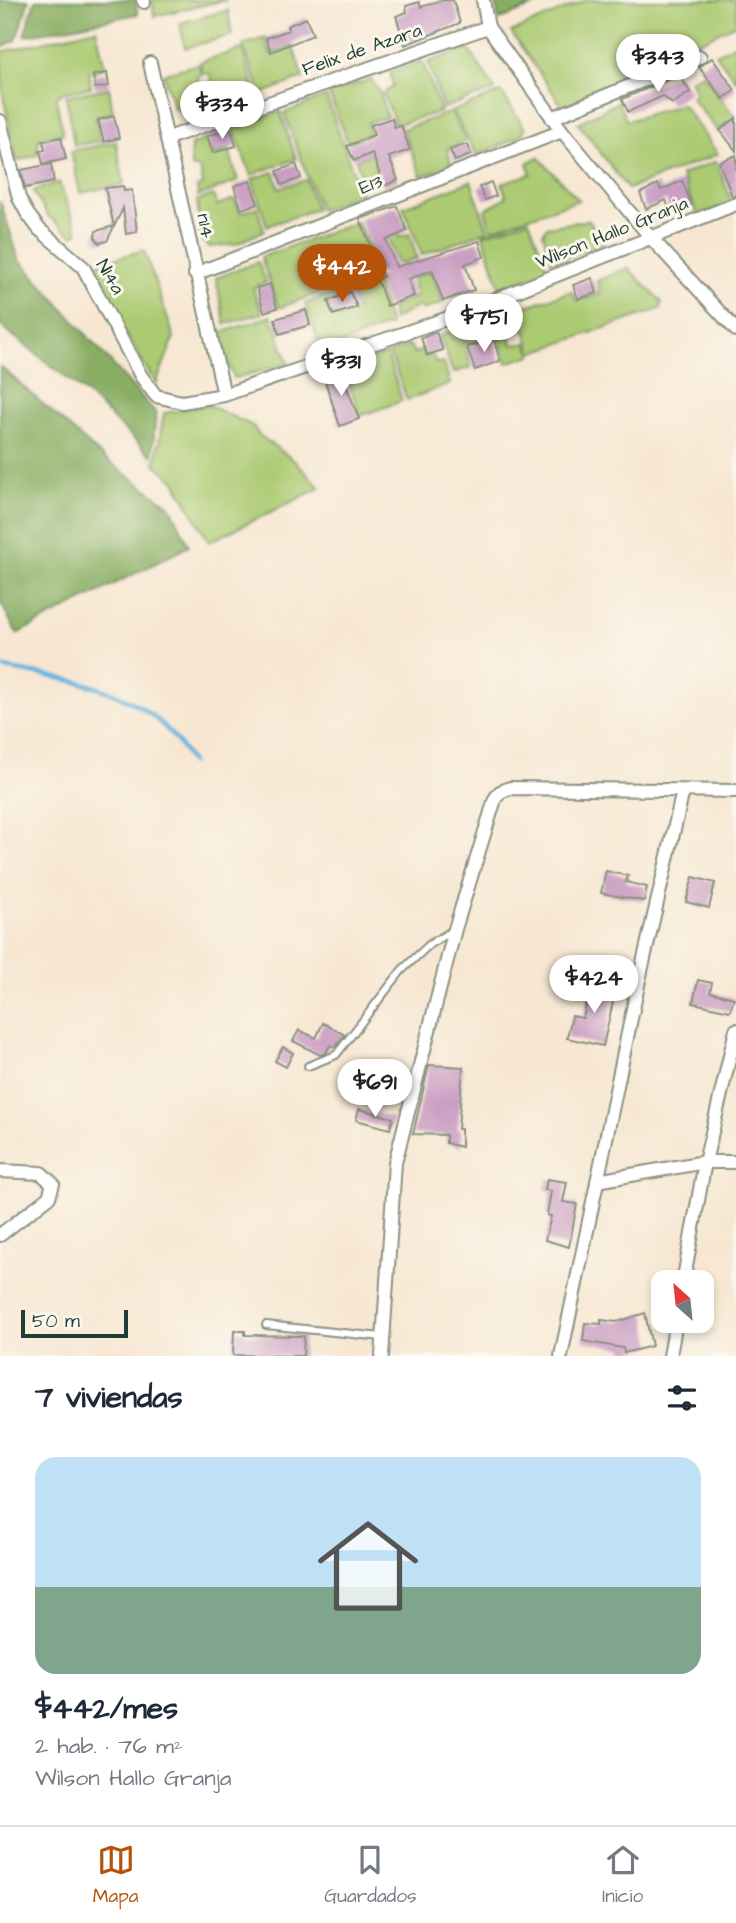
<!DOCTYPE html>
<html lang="es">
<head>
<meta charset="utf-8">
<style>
	:root { --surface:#fff; --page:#f6f6f7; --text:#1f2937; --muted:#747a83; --line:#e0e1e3; --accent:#b45309 }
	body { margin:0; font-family:"Architects Daughter",sans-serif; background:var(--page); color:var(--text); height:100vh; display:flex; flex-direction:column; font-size:26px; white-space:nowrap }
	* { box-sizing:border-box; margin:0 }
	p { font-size:23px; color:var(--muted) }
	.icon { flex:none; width:38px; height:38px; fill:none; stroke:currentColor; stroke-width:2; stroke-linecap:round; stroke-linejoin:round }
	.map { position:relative; height:1356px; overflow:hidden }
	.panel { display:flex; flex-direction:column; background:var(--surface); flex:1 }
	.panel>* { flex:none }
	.needle { width:46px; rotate:333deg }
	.tools { position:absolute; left:651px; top:1270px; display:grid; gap:14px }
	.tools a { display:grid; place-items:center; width:63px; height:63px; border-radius:14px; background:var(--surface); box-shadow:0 4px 10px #0003; font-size:35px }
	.scale { position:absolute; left:21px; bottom:18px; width:107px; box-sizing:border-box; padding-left:7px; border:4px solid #1f3d34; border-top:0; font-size:19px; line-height:24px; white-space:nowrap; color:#1f3d34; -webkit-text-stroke:5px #fbf7ec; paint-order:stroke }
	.price { position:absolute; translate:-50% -60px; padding:0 16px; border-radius:24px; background:#fff; color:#222; font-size:23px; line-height:46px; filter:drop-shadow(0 2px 4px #0008) }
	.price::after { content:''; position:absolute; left:50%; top:42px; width:21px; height:16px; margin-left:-10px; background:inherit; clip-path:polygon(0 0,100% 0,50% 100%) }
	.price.current { background:var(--accent); color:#fff }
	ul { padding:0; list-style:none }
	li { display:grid; align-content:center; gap:14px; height:371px; padding:0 35px }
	li span { display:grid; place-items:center; height:217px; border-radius:21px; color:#555 }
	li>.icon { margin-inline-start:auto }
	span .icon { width:126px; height:126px; fill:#fffc; stroke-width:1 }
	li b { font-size:30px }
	h2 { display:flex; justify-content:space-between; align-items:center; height:84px; padding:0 35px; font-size:30px }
	.tabs { display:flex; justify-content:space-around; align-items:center; height:98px; border-top:2px solid var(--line); background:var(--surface); font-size:19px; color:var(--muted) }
	.tabs a { display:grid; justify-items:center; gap:4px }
	.tabs .current { color:var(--accent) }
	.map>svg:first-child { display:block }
</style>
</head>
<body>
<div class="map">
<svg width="736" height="1356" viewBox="0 0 736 1356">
	<rect width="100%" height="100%" fill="#fbf7ec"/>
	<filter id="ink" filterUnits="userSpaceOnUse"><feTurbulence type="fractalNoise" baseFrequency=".0143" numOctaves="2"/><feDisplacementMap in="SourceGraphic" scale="14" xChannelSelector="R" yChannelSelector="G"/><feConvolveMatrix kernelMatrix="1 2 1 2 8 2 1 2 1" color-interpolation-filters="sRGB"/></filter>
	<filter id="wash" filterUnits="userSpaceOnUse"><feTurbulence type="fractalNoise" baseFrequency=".00686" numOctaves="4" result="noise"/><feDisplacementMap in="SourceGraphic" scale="28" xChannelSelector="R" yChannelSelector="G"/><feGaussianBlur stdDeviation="1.57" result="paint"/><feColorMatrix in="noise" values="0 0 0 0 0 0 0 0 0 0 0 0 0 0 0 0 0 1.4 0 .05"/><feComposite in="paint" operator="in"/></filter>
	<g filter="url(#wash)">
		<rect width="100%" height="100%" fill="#f7e7d2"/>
		<g fill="#acca72" stroke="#668453" stroke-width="2">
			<polygon points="152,0 227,0 154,16"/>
			<polygon points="587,0 736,0 736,24 563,107 511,32"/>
			<polygon points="228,10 232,35 185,48 180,23"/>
			<polygon points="96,29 105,68 89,72 91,87 62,93 56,98 63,134 39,139 37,155 17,161 3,95 1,52"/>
			<polygon points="265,38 270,54 293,46 303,78 261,94 243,45"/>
			<polygon points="736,44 736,81 716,54"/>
			<polygon points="242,49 257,96 214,114 212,100 218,96 209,73 203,74 200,62"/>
			<polygon points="465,49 470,51 495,90 443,108 428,62"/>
			<polygon points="422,61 441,111 396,125 383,93 393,87 390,73"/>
			<polygon points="198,64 201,74 197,76 211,113 203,116 174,109 163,74"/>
			<polygon points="703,74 735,117 718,131 691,98 696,93 690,80"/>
			<polygon points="371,79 380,93 387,117 368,122 370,134 348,143 329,93"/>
			<polygon points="109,88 113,113 96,118 100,141 74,145 66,96"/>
			<polygon points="501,92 525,128 521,136 477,156 453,111"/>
			<polygon points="326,96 361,194 320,210 284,113"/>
			<polygon points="618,102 627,121 682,104 718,154 628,189 578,123"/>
			<polygon points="280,111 296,159 251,175 233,130"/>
			<polygon points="451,112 466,141 447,149 452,167 421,176 403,129"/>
			<polygon points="206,139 212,155 229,150 238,181 198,196 197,187 203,185 200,169 191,167 191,145"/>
			<polygon points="116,142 124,184 80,193 71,151"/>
			<polygon points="375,152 381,165 375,167 378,179 364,184 356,160"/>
			<polygon points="538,157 579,200 491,230 485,210 506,197 502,183 531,174 527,163"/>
			<polygon points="716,161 732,202 698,216 681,175"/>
			<polygon points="274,172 279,188 306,180 316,209 267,226 252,179"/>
			<polygon points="471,181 488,231 422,255 403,207"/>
			<polygon points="59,182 78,232 73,236 48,216 33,191"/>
			<polygon points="213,195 217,205 235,199 240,213 257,207 264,231 236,244 209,247 202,241 197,201"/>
			<polygon points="529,220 548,271 500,288 483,235"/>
			<polygon points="588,220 604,239 603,244 552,263 543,233 547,227"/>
			<polygon points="357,222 380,270 279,308 261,257"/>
			<polygon points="396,234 399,237 409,234 417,258 398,264 387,236"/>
			<polygon points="144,250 174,337 156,384 117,320 89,266"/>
			<polygon points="258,262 266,282 253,288 262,313 225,324 216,278"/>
			<polygon points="628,268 662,302 660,309 532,353 525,330 516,329 499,338 493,317 572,291 576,301 600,294 597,281"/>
			<polygon points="431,271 443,303 422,310 419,306 393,320 391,307 417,296 412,278"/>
			<polygon points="374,276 390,325 322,351 305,304 346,287 349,291 327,300 330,315 340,317 357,310 350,286"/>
			<polygon points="271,316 289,364 234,378 217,334"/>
			<polygon points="486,318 493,339 468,344 462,326"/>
			<polygon points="460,328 471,367 453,373 440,335"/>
			<polygon points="510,334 512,345 527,343 532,355 507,363 499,340"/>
			<polygon points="410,345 414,353 423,350 425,357 432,355 436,363 444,362 450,384 407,400 390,353"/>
			<polygon points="387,354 402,401 360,416 345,370"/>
			<polygon points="208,405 253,426 259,435 295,461 320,488 209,542 174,480 155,464 164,413"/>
		</g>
		<g fill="#89ae64" stroke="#54764c" stroke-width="2">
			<polygon points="0,0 29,0 16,40 0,48"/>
			<polygon points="35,0 135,0 138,14 24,36"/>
			<polygon points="495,0 547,0 499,20"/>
			<polygon points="0,201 19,259 156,413 152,456 87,394 0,325"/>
			<polygon points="0,366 104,458 171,507 189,546 17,634 0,601"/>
		</g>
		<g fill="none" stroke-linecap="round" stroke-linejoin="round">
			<path stroke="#65b3df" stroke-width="4.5" d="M0 667C78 682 150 686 191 763"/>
		</g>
		<g id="blocks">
			<g fill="#ca9ec3">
				<polygon points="443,0 453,0 460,23 405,45 396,16 407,12 406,6 419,2 421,7"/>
				<polygon points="306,18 313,35 271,52 266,38 289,30 287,26"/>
				<polygon points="712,58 735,90 723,99 699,67"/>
				<polygon points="107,73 109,86 95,88 93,75"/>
				<polygon points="679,75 690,92 672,104 663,96 628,112 622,99"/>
				<polygon points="114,116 119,138 104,142 98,120"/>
				<polygon points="392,118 395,128 401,125 410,150 389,157 398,180 384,186 372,153 354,161 347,146 374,135 371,125"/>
				<polygon points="736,118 736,151 720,130"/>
				<polygon points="231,129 236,146 213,153 207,136"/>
				<polygon points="61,137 66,159 43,164 40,151 45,150 43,141"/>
				<polygon points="464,145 468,145 471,155 455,161 450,150"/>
				<polygon points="736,155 736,195 732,196 719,162"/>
				<polygon points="51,164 54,182 25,188 21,170"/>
				<polygon points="296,164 301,178 282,185 277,171"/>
				<polygon points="250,181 258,204 241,209 234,186"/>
				<polygon points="682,181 692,205 671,214 666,200 646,209 640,193 658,184 661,190"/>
				<polygon points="491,182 496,196 485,200 479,187"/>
				<polygon points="123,186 124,191 132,190 137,232 126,234 123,208 107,241 99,243 95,237 96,231 114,226 105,188"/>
				<polygon points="397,206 407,231 386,240 396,267 479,241 484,257 465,264 474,290 443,301 432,270 408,279 414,296 387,306 377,279 383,277 360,219"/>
				<polygon points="592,278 597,293 578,299 573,285"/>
				<polygon points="270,284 277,308 264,312 257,288"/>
				<polygon points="350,292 357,307 333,315 328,301"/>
				<polygon points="306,310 310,325 279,334 275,319"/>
				<polygon points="436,332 443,350 427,355 421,338"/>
				<polygon points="494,340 500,361 475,370 467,347"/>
				<polygon points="340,369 359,419 340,426 323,375"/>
				<polygon points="606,871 628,876 626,882 647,887 644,901 601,893"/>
				<polygon points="693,877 715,883 709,908 686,902"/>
				<polygon points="592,979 617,984 603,1046 567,1038 572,1016 583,1018"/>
				<polygon points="698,980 712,983 710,992 734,998 730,1011 693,1003"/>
				<polygon points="323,1023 345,1035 335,1047 330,1045 326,1053 320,1055 293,1041 299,1030 316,1038"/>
				<polygon points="283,1047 293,1053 286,1067 275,1061"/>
				<polygon points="429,1065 463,1067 458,1129 461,1129 461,1147 446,1143 446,1135 413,1134"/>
				<polygon points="359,1109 393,1118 390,1129 356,1120"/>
				<polygon points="547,1179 567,1182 563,1202 577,1204 569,1247 545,1240 551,1216 547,1215 551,1191 545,1190"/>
				<polygon points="645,1313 652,1346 624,1353 623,1348 583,1341 585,1323 601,1324 601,1320 617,1322"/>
				<polygon points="234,1331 245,1331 245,1335 304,1336 303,1356 233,1355"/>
			</g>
		</g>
	</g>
	<g filter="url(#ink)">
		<use href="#blocks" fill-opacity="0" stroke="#8b9283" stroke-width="2"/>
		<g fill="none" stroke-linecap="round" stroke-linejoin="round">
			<g stroke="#8b9283" stroke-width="10">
				<g id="service">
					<polyline points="308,1066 336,1055 402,970 430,944 453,930"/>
					<polyline points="266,1325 382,1337"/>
				</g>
			</g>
			<g stroke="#8b9283" stroke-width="16">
				<g id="minor">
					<polyline points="143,0 144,2"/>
					<polyline points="483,0 488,27 562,131 652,239 736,330"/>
					<polyline points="150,63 224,395"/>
					<polyline points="552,118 700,57"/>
					<polyline points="0,121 19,198 27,213 39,229 83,267 141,376 156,396 182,402 224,395 451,317 736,204"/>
					<polyline points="168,138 488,27"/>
					<polyline points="195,274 562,131"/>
					<polyline points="0,1171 41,1173 53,1184 49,1197 0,1235"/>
					<polyline points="597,1181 705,1162 736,1162"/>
					<polyline points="683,1283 705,1162 736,1030"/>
					<polyline points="382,1356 395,1163 455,929 495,799 500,792 510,788 736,791"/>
					<polyline points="561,1356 639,980 683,791"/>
					<polyline points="670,1356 676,1321"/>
				</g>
			</g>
			<use href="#service" stroke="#fff" stroke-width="6"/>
			<use href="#minor" stroke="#fff" stroke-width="12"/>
		</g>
	</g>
	<g text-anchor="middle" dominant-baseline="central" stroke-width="6" stroke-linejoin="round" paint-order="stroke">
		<g font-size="19" fill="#1f3d34" stroke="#fbf7ec">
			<text transform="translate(362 50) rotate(-19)">Felix de Azara</text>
			<text transform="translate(371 185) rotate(-21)">E13</text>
			<text transform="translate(205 226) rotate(79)">n14</text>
			<text transform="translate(612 233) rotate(-22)">Wilson Hallo Granja</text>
			<text transform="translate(110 277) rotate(59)">N14a</text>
		</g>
	</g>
</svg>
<div class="tools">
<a><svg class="needle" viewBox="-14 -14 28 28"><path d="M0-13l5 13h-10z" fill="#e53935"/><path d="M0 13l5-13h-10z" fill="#747a83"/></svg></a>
</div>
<div class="scale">50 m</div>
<b class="price" style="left:658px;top:94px">$343</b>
<b class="price" style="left:222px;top:141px">$334</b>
<b class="price current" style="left:342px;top:304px">$442</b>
<b class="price" style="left:484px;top:354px">$751</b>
<b class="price" style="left:341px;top:398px">$331</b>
<b class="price" style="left:594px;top:1015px">$424</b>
<b class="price" style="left:375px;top:1119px">$691</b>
</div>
<section class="panel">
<h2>7 viviendas<svg class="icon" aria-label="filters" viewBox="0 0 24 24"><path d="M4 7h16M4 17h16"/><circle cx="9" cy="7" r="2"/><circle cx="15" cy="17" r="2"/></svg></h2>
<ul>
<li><span style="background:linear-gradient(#bfe0f5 60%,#7fa58c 0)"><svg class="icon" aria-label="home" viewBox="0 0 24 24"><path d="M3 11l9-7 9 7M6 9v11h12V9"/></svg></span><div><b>$442/mes</b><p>2 hab. · 76 m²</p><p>Wilson Hallo Granja</p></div></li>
</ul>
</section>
<nav class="tabs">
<a class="current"><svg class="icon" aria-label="map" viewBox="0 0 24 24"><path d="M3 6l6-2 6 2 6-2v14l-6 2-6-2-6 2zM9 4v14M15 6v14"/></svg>Mapa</a>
<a><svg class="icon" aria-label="saved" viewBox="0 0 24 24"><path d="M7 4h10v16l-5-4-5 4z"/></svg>Guardados</a>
<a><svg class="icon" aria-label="home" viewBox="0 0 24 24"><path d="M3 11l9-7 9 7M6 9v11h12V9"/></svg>Inicio</a>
</nav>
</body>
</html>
